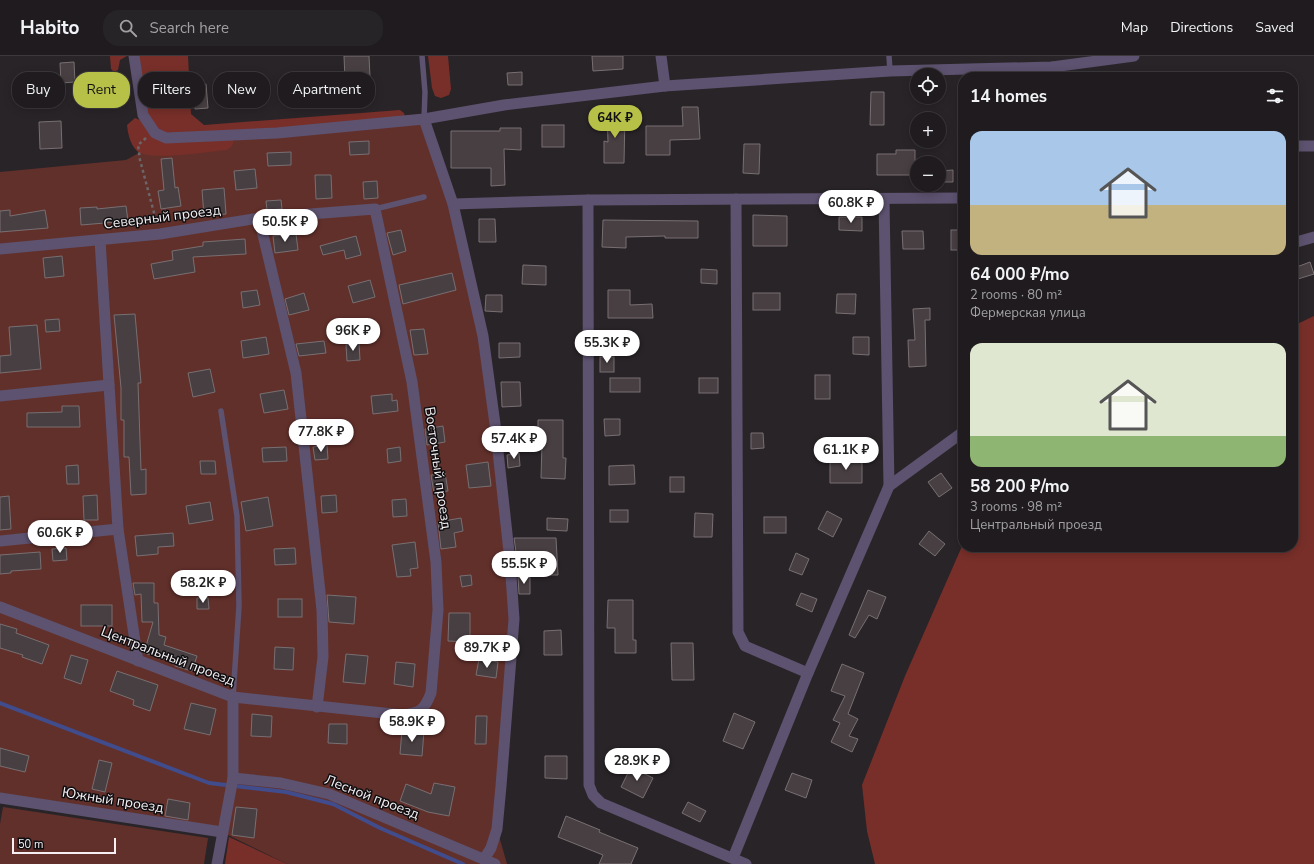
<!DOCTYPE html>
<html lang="en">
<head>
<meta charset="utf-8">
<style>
	:root { --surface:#1f1b1e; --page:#272427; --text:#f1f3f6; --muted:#a1a1a4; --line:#3c393c; --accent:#b8c147 }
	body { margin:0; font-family:"Nunito Sans",sans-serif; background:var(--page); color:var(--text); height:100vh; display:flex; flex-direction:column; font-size:15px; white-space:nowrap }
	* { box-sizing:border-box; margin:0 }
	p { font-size:13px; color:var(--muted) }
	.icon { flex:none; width:22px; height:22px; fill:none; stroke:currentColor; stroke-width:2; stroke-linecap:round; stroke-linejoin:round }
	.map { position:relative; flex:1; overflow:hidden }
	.panel { position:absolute; left:958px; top:16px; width:340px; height:480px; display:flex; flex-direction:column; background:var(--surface); border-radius:16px; box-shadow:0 2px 10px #0003,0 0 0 1px var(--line) }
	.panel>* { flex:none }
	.guide { position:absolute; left:12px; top:16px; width:380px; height:36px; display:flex; gap:8px }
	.fabs { position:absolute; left:910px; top:12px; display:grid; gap:8px }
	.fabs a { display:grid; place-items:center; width:36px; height:36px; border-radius:50%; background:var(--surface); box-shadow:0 2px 10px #0003,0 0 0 1px var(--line); font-size:20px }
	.scale { position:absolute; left:12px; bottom:10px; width:104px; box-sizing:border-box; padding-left:4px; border:2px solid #f4f0f3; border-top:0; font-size:11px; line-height:14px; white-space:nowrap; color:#f4f0f3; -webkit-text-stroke:3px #100e10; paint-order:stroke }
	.price { position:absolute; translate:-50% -34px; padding:0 9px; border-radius:14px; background:#fff; color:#222; font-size:13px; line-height:26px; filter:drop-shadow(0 1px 2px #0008) }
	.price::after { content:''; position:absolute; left:50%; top:24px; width:12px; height:9px; margin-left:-6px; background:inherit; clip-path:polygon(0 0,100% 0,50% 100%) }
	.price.on { background:var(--accent); color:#111 }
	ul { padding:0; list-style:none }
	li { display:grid; align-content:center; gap:8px; height:212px; padding:0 12px }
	li span { display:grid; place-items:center; height:124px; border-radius:12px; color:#555 }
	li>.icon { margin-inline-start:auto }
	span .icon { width:72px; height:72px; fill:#fffc; stroke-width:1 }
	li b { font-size:17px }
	h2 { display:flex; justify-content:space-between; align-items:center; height:48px; padding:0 12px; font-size:17px }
	.tag { padding:0 14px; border-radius:16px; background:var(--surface); box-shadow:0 2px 10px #0003,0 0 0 1px var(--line); font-size:14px; line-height:36px }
	.tag.on { background:var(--accent); color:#111 }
	header { display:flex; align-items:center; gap:24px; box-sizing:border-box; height:56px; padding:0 20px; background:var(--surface); border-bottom:1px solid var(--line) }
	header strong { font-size:19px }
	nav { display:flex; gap:22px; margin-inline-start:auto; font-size:14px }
	.search { width:280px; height:36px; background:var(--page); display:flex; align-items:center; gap:10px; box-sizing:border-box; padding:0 14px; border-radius:16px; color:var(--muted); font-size:15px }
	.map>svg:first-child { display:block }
</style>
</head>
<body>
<header>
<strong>Habito</strong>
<div class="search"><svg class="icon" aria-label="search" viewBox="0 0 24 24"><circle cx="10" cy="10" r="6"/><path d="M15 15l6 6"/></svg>Search here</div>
<nav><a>Map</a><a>Directions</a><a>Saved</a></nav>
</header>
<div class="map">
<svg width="1314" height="808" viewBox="0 0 1314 808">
	<rect width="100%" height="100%" fill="#292428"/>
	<g fill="#62302b">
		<polygon points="424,63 450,147 483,280 514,563 497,773 507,808 287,808 222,776 0,742 0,116 126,104 166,82"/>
		<polygon points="3,751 208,782 204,808 0,808 0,768"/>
	</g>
	<g fill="#782f29">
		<polygon points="110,0 127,0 120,4 118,14 114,16 111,13"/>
		<path d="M136 0H188L191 58 204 69 400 54 404 57 405 61 275 74 164 79C139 67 140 24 136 0Z"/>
		<polygon points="428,0 448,0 451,33 449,39 441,42 435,40 432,32"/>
		<path d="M135 62 145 66 158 84 229 83 234 85 232 90 227 94C209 95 149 106 137 95 130 88 128 78 127 69Z"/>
		<polygon points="1314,260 1314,808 875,808 867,775 862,729 905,620 963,488 963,491 1293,491 1293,270"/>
		<polygon points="229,781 287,808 225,808"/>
	</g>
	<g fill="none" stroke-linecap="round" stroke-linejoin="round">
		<polyline stroke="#404c8b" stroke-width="4" points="0,647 209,727 286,736 333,748 380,772 463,808"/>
	</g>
	<g fill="#483f42" stroke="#786f72">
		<polygon points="344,0 369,0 370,21 345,23"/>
		<polygon points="592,0 623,0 623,13 593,15"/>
		<polygon points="74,6 75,26 61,27 60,7"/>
		<polygon points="522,16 522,29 508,29 507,17"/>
		<polygon points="206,28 208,52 195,53 193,29"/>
		<polygon points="871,36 884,36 884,69 870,69"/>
		<polygon points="682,51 698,51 700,83 670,84 670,99 646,99 646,70 683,70"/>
		<polygon points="607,57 625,57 624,107 604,107 604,85 608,86"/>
		<polygon points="61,65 62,92 40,93 39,66"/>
		<rect x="542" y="69" width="22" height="22"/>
		<polygon points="500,72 521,72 521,94 504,93 505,129 491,130 491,112 451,112 451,75 500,75"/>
		<polygon points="369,85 369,98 350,99 349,86"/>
		<polygon points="744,88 760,88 759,118 743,117"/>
		<polygon points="896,94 915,94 915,119 877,119 877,98 896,98"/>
		<polygon points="291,96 291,109 268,110 267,97"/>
		<polygon points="172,102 175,132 178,131 181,150 161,153 158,135 164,134 161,103"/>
		<polygon points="255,113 257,132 236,134 234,115"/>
		<polygon points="953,114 953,126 939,126 939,115"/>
		<polygon points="315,119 331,119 332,142 316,143"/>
		<polygon points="377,125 378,142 364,143 363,126"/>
		<polygon points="224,132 226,158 204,160 202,134"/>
		<polygon points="281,144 282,153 267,154 266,145"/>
		<polygon points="126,150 128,165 81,169 80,152 97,151 97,153"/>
		<polygon points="10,154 10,160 45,154 48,172 0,176 0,155"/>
		<polygon points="753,159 787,160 787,190 753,190"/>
		<polygon points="839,161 862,161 862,175 839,174"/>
		<polygon points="479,163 495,163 496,186 479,186"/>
		<polygon points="603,164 698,165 698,182 665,182 665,180 626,181 626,192 602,191"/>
		<polygon points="401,174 406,195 393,199 387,177"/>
		<rect x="951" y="174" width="12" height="20"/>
		<polygon points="902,175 923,175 924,193 903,193"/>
		<polygon points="296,178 298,194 275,197 273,180"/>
		<polygon points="356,180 361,199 346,203 344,194 323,199 320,190"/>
		<polygon points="245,183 246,198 193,201 195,216 154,223 151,208 173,204 172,195 203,190 203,186"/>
		<polygon points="62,200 64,220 45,222 43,202"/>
		<polygon points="1310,206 1314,218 1298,223 1294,212"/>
		<polygon points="523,209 546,210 546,229 522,228"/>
		<polygon points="701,213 717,214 717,228 701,227"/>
		<polygon points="452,217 456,234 403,248 399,229"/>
		<polygon points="370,224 375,241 353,247 348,230"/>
		<polygon points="257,234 260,249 243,252 241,236"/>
		<polygon points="608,234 630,234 630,249 652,248 653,262 608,262"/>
		<polygon points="304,237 309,254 289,259 285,243"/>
		<rect x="753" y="237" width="27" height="17"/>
		<polygon points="837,238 856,238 855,258 836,257"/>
		<polygon points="486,239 502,239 502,256 485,255"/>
		<polygon points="930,252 930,264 925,264 926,310 909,311 908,284 915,284 913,253"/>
		<polygon points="135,258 141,327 138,327 141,414 146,413 146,438 131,439 129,401 124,401 124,364 121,364 121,332 114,259"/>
		<polygon points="59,263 60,275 46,276 45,264"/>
		<polygon points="37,269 41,313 0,317 0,300 11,299 9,271"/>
		<polygon points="424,273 428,298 414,299 410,274"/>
		<polygon points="266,281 269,298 243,302 241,285"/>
		<polygon points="853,281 869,281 869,299 853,298"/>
		<polygon points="324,285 326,297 299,300 296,288"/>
		<polygon points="359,287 360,304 347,305 346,289"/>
		<polygon points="499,287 520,287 520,301 499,302"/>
		<rect x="600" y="301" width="14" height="15"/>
		<polygon points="210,313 215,336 193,341 188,317"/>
		<rect x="815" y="319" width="15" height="24"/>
		<rect x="610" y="322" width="30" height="14"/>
		<rect x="699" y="322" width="19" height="15"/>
		<polygon points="501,326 520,326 521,350 502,351"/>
		<polygon points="284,334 288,353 264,357 260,338"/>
		<polygon points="392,338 392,345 397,344 398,355 373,358 371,340"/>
		<polygon points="62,350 79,350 80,371 27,371 27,357 62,356"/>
		<polygon points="604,363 620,363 620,379 605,380"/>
		<polygon points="538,364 563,364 563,402 566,402 565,423 541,422 542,387 538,387"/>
		<polygon points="443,370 445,386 427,389 425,373"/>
		<polygon points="751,377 763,377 764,392 751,393"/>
		<polygon points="327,389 328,403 315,404 313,391"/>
		<polygon points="286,391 287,405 263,406 262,392"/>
		<polygon points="400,391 401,405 388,407 387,393"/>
		<polygon points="519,397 520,410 508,412 507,399"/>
		<polygon points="862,403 862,427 830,427 830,404"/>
		<polygon points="200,405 215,405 216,418 201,418"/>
		<polygon points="488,406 491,430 469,432 466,409"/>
		<polygon points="78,409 79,428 67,428 66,410"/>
		<polygon points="634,409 635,428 609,429 609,410"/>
		<polygon points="445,417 448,435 434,437 431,419"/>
		<polygon points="941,417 952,432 939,441 928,426"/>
		<rect x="670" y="421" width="14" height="15"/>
		<polygon points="97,439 98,464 84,464 83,440"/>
		<polygon points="336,439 337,456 322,457 321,440"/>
		<polygon points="9,440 11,473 0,474 0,441"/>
		<polygon points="268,441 273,470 246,475 241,446"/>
		<polygon points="406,443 407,460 393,461 392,444"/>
		<polygon points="210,446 213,464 189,468 186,450"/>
		<rect x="610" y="454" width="18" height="12"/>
		<polygon points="827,455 842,463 833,481 818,473"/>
		<polygon points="695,457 713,458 712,481 694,481"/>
		<rect x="764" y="461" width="22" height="16"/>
		<polygon points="461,462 463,475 454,477 456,491 441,493 438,466"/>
		<polygon points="547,462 568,463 567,475 547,474"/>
		<polygon points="929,475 945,488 935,500 919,488"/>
		<polygon points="173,477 174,490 158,491 158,498 137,500 135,480"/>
		<polygon points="514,482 556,482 558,519 538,519 537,496 516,496"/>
		<polygon points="415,486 418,512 410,513 411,520 397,521 392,489"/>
		<polygon points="66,492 67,504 53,505 52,493"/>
		<polygon points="295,492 296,508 275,509 274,493"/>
		<polygon points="40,496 41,513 11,515 11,517 0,518 0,499"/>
		<polygon points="796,497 809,503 802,519 789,514"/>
		<polygon points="471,519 472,529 462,531 460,520"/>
		<polygon points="518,521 530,521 530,538 519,538"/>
		<polygon points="133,527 154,527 154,547 158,547 159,579 166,581 164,589 197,600 192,615 175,610 176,606 144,597 153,566 142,566 141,538 135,539"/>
		<polygon points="868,534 886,541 877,563 869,559 855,582 849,579"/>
		<polygon points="801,537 817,543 812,556 796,549"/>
		<polygon points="327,539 356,541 354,568 329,566"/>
		<polygon points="197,542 208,542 209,553 197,553"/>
		<rect x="278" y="543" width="24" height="18"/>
		<polygon points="608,544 633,544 633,584 636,584 636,597 615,597 615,572 607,572"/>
		<rect x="81" y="549" width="31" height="21"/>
		<polygon points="449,557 470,557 470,586 448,585"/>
		<polygon points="0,568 17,573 16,577 49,589 42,608 22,601 23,599 0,592"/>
		<polygon points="561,574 562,599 544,599 544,575"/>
		<polygon points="671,587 693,587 694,624 672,624"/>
		<polygon points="275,591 294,592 293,614 274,613"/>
		<polygon points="346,598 368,600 365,628 343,626"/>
		<polygon points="71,599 88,604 81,628 64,622"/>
		<polygon points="479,603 498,606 496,622 476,619"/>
		<polygon points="396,606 415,608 413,631 394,628"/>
		<polygon points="842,608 864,617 848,658 858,663 849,680 858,683 852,696 831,686 840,667 833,664 845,640 831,635"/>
		<polygon points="117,615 158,629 150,655 133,649 134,644 110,635"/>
		<polygon points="191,647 216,653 210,679 184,673"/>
		<polygon points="734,657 755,666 743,693 723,685"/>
		<polygon points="252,658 272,660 271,681 251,680"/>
		<polygon points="476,660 487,660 486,688 475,688"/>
		<polygon points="329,668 347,668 347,688 328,687"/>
		<polygon points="402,674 424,675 422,700 400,698"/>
		<polygon points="0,692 29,700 25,716 0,710"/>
		<polygon points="545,700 567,700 567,723 545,722"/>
		<polygon points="99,704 112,707 105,736 92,733"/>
		<polygon points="631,711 653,722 643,742 621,731"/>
		<polygon points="792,717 812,724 806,742 785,734"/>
		<polygon points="434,727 455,731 449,760 428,756 400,745 406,728 431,738"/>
		<polygon points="168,743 190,747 188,764 165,760"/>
		<polygon points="688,746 706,755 700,766 682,757"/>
		<polygon points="236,751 257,753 254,782 232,779"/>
		<polygon points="566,760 600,774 599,776 638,792 631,808 599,808 603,799 558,781"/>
	</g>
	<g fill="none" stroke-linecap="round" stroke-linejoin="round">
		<polyline stroke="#6a6669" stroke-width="2.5" stroke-dasharray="3 3" stroke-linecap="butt" points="146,82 138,89 140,104 157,168"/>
		<g stroke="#5d526f" stroke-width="5.5">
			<polyline points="422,0 425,36 424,63"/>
			<polyline points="889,0 890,15"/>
			<polyline points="375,153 424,141"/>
			<polyline points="221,355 237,460 239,550 233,641"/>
		</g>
		<g stroke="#5d526f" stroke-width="11">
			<polyline points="134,0 143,59 155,77 166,82 277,77 424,63 453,148 483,280 495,368 510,505 514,563 501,730 497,773 491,792 484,803"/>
			<polyline points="661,0 665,30"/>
			<polyline points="1052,11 1052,21"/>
			<polyline points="424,63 504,49 665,30 890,15 1052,11 1134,0"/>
			<polyline points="1293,90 1314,90"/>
			<polyline points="736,143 738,576 745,590 808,617"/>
			<polyline points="588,144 589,729 593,739 601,747 746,808"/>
			<polyline points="884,144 889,430"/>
			<polyline points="453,148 588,144 963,142"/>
			<polyline points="259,162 296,317 322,554 323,601 317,651"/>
			<polyline points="100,184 118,473 138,605"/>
			<polyline points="1293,187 1314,181"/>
			<path d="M0 193 160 178 259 162 375 153 412 326 436 506 438 554 431 637C424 655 420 657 402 659L233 641 0 551"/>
			<polyline points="0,340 109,329"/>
			<polyline points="0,485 118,473"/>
			<polyline points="233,722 281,727 329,738 495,808"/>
			<polyline points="0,742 222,776"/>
			<polyline points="733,802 808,617 889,430 963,376"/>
			<polyline points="217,808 233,722 233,641"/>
		</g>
	</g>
	<g text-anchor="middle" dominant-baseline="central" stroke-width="3" stroke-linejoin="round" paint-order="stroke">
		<g font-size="14" fill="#f4f0f3" stroke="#100e10">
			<text transform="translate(162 161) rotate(-7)">Северный проезд</text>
			<text transform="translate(438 412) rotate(82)">Восточный проезд</text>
			<text transform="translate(168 600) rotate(21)">Центральный проезд</text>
			<text transform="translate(372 741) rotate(21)">Лесной проезд</text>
			<text transform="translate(113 744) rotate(9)">Южный проезд</text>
		</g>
	</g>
</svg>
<div class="fabs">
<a><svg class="icon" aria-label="locate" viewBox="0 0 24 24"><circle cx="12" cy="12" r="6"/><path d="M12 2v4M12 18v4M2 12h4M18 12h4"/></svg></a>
<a>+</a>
<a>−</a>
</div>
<div class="scale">50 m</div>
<b class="price on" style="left:615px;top:83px">64K ₽</b>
<b class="price" style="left:851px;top:168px">60.8K ₽</b>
<b class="price" style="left:285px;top:187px">50.5K ₽</b>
<b class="price" style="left:353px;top:296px">96K ₽</b>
<b class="price" style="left:607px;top:308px">55.3K ₽</b>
<b class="price" style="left:321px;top:397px">77.8K ₽</b>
<b class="price" style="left:514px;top:404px">57.4K ₽</b>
<b class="price" style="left:846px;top:415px">61.1K ₽</b>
<b class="price" style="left:60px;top:498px">60.6K ₽</b>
<b class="price" style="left:524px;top:529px">55.5K ₽</b>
<b class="price" style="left:203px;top:548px">58.2K ₽</b>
<b class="price" style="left:487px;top:613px">89.7K ₽</b>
<b class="price" style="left:412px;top:687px">58.9K ₽</b>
<b class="price" style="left:637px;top:726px">28.9K ₽</b>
<div class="guide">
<a class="tag">Buy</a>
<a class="tag on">Rent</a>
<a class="tag">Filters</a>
<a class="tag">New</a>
<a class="tag">Apartment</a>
</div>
<section class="panel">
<h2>14 homes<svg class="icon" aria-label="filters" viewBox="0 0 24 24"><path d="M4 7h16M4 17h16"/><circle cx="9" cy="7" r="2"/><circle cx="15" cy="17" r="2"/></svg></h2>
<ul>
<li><span style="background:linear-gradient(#a9c7e8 60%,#c2b280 0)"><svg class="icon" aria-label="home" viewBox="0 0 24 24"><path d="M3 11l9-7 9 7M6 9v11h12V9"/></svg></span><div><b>64 000 ₽/mo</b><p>2 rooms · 80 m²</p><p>Фермерская улица</p></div></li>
<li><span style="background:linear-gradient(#dfe7d0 75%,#8fb573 0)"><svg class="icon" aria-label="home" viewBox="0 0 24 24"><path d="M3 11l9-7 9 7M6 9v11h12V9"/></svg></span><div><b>58 200 ₽/mo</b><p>3 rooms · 98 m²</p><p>Центральный проезд</p></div></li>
</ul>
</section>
</div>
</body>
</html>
